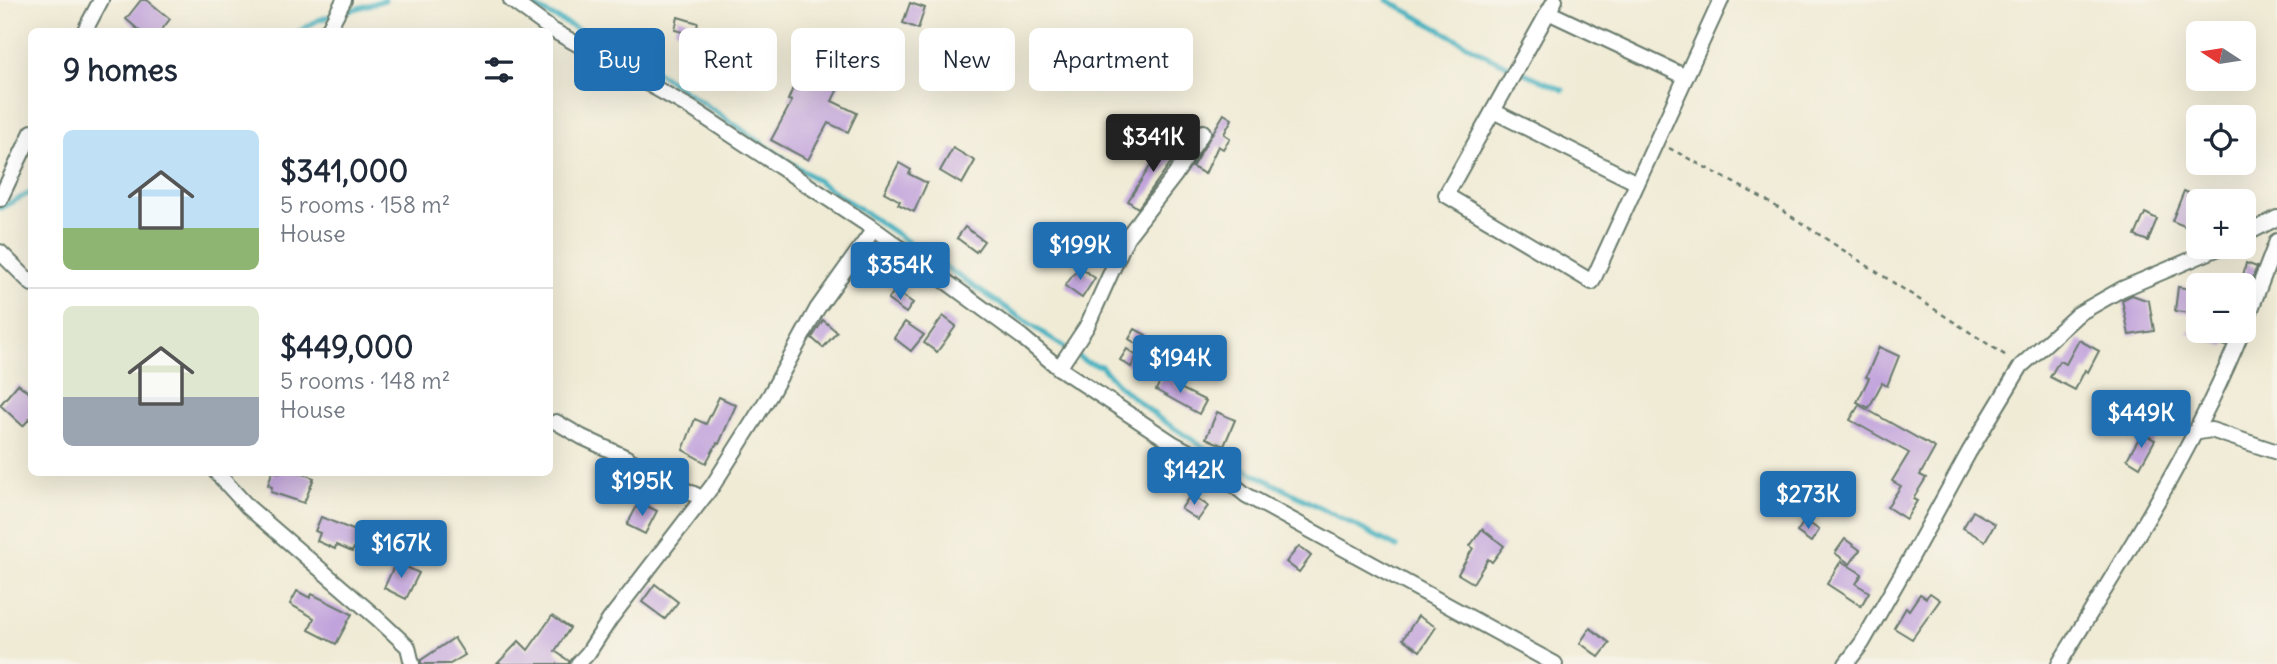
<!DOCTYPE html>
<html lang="en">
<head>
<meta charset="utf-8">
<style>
	:root { --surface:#fff; --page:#f6f6f7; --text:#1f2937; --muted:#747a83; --line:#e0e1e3; --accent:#1f6fb2 }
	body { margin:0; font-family:Delius,sans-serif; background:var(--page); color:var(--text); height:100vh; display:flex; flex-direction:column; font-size:26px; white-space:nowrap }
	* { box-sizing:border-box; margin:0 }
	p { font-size:23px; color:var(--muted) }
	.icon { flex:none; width:38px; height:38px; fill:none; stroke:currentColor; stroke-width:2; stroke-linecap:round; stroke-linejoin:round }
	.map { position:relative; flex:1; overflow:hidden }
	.details { position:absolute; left:28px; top:28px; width:525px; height:448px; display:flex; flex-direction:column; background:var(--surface); border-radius:10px; box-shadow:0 7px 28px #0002 }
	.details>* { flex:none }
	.banner { position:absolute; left:574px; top:28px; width:665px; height:63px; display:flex; gap:14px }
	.needle { width:46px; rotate:282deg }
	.buttons { position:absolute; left:2186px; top:21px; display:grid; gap:14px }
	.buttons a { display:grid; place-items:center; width:70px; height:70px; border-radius:10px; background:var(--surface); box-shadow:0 7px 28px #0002; font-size:35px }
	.price { position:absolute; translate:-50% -60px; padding:0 16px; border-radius:7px; background:var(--accent); color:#fff; font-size:23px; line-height:46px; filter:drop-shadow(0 2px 4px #0008) }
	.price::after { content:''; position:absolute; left:50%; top:42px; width:21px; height:16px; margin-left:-10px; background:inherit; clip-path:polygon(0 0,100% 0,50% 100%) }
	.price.active { background:#222; color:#fff }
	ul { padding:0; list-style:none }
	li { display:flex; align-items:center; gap:21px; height:175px; padding:0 35px }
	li+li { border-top:2px solid var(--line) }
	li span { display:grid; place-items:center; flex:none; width:196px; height:140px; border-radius:10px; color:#555 }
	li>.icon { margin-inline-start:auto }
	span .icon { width:84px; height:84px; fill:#fffc; stroke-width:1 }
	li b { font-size:30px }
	h2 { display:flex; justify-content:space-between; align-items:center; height:84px; padding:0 35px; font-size:30px }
	.chip { padding:0 24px; border-radius:10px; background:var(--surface); box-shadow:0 7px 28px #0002; font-size:24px; line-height:63px }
	.chip.active { background:var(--accent); color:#fff }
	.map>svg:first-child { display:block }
</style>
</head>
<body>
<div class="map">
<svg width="2277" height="664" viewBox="0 0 2277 664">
	<rect width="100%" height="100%" fill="#f7f3e8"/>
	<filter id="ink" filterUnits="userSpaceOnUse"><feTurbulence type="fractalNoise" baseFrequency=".0143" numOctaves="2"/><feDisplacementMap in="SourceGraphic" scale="14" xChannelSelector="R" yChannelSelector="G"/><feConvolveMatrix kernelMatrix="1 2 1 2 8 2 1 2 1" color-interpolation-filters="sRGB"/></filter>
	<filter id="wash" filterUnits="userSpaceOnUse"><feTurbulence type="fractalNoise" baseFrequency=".00686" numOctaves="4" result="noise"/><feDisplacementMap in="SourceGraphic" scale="28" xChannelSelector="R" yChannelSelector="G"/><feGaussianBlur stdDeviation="1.57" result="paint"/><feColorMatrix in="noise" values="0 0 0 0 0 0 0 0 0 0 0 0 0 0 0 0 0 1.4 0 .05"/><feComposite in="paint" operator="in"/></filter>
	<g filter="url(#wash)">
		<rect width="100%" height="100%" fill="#f0ebd5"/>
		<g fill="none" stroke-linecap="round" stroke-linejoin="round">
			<g stroke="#43b1c0" stroke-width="5">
				<polyline points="1387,0 1489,57 1563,90"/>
				<polyline points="523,1 648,66 1086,362 1101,366 1120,387 1159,418 1208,450 1397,547"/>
				<polyline points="298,32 318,20 385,0"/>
				<polyline points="0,208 32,192"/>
			</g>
		</g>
		<g id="blocks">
			<g fill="#c1a3dc">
				<polygon points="141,0 147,0 170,19 160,32 141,32 126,19"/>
				<polygon points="910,3 925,8 918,29 903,23"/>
				<polygon points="678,17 698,23 695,35 675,30"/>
				<polygon points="730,39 746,47 738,60 736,58 724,86 705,80 713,59 717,61"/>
				<polygon points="810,46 831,54 829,56 849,66 832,101 857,113 848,132 828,123 808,160 771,140 792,101 788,100"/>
				<polygon points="1224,114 1232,119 1224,134 1230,138 1223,149 1218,146 1205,174 1192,167"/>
				<polygon points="1165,143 1179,151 1138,208 1128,201"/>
				<polygon points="953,148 975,161 962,184 940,171"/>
				<polygon points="899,163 911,170 909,174 927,183 914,212 898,204 900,201 884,192"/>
				<polygon points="2184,191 2198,197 2198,219 2194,230 2172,221"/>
				<polygon points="2145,213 2157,219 2148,241 2135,236"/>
				<polygon points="965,227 984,241 976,252 957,238"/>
				<polygon points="2246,263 2257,267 2252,279 2243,276"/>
				<polygon points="1079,267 1095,278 1082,298 1065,286"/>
				<polygon points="2178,287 2198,290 2198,314 2175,311"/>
				<polygon points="895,290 913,303 906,313 888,300"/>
				<polygon points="2132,295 2149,301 2154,331 2129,335 2122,300"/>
				<polygon points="943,316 956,326 937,352 924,343"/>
				<polygon points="823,320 837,332 823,348 812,338"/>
				<polygon points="905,322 924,335 911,351 894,338"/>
				<polygon points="1135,329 1146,335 1140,346 1129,339"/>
				<polygon points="2188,331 2232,331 2225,346 2187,333"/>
				<polygon points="2079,340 2099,351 2088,372 2085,370 2075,390 2050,377 2059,361 2066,364"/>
				<polygon points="1879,347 1899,356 1887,386 1882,383 1869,408 1857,402 1869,378 1866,377"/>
				<polygon points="1127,349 1137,356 1131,367 1120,360"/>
				<polygon points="1163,375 1177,382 1176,386 1206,401 1199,414 1156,390"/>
				<polygon points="18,384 32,395 32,416 23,426 0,405"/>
				<polygon points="719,397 736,405 719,444 717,443 706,463 683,450 695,419 706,424"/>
				<polygon points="1859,405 1935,448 1920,475 1926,478 1913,499 1917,501 1906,519 1887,507 1901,486 1892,481 1909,453 1850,420"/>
				<polygon points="1217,412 1235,420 1224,446 1206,438"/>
				<polygon points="2142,433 2155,440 2140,467 2127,459"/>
				<polygon points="606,459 627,470 617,488 597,477"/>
				<polygon points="272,472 299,472 314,478 304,503 271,492 272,487 268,485"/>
				<polygon points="1191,494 1208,506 1198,520 1181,509"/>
				<polygon points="639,502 657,511 645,534 627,525"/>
				<polygon points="1973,511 1995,524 1985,541 1963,528"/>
				<polygon points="321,517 373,538 366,554 354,548 352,552 336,545 335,549 317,541 320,533 315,531"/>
				<polygon points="1805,520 1819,530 1811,542 1797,532"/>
				<polygon points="1482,529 1504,546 1492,562 1488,559 1473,583 1458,574 1473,548 1470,546"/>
				<polygon points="1845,539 1860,550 1850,564 1835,553"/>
				<polygon points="1299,546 1311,556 1299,572 1286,562"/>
				<polygon points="1841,561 1862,574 1856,584 1869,592 1861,606 1827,584"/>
				<polygon points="396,562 419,573 406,599 384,588"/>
				<polygon points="655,584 678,602 665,619 642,602"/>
				<polygon points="297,591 310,598 312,594 352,614 336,644 309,630 314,618 290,604"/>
				<polygon points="1930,593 1940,600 1912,639 1894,628 1906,608 1909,610 1920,594 1926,598"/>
				<polygon points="552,616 570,628 555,651 569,661 569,664 497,664 519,641 528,650"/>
				<polygon points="1418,616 1436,627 1420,651 1403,639"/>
				<polygon points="1590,628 1610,643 1599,657 1580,643"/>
				<polygon points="454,638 465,655 450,664 421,664 421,660"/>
			</g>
		</g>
	</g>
	<g filter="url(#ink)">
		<use href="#blocks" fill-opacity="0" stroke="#687a6c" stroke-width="2"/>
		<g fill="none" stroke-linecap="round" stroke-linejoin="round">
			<g stroke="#687a6c" stroke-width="18">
				<g id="street">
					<polyline points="511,0 552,30 691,108 874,229 1022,337 1059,368 1174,444 1200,458 1246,495 1555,664"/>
					<polyline points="1555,0 1446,195 1592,282 1721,0"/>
					<polyline points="1548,12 1686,77"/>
					<polyline points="84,32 101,0"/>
					<polyline points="327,32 344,0"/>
					<polyline points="1493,111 1637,183"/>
					<polyline points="0,199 32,132"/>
					<polyline points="2244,235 2277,218"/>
					<polyline points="0,252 32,284"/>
					<polyline points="2244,327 2277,241"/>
					<polyline points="1059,368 1087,326 1127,237 1175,175 1203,132"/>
					<polyline points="556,422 582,437 625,457 660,478 702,498"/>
					<polyline points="2194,433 2211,430 2277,452"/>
					<polyline points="216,472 248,507 377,618 408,647 412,664"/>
					<polyline points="578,664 588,653 610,619 713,485 770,395 817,309 874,229"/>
					<polyline points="1846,664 1862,643 1912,556 1969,452 2021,366 2078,314 2122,289 2221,247"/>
					<path d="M2059 664C2125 556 2195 448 2242 331"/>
				</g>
			</g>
			<polyline stroke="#687a6c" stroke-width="2.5" stroke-dasharray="5 5" stroke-linecap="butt" points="1669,148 1766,200 2008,357"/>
			<use href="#street" stroke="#fff" stroke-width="14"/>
		</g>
	</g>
</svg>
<div class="buttons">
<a><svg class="needle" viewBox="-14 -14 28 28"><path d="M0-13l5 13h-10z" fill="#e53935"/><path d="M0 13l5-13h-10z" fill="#747a83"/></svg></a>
<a><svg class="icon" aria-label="locate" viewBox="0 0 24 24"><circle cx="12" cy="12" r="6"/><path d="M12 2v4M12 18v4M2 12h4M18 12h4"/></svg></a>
<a>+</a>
<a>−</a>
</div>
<b class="price active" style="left:1153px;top:174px">$341K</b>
<b class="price" style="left:1080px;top:282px">$199K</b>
<b class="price" style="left:900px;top:302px">$354K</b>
<b class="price" style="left:1180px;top:395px">$194K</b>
<b class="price" style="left:2141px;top:450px">$449K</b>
<b class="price" style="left:1194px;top:507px">$142K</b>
<b class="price" style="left:642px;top:518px">$195K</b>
<b class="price" style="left:1808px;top:531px">$273K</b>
<b class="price" style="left:401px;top:580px">$167K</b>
<div class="banner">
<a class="chip active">Buy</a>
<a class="chip">Rent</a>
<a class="chip">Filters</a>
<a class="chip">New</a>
<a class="chip">Apartment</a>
</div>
<section class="details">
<h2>9 homes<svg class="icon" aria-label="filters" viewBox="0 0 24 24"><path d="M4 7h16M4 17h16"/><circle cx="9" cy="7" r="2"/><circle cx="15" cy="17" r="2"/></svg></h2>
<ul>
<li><span style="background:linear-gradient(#bfe0f5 70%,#8fb573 0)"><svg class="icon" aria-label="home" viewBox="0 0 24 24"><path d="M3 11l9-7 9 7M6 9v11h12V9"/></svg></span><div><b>$341,000</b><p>5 rooms · 158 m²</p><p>House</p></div></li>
<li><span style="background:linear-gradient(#dfe7d0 65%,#9aa5b1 0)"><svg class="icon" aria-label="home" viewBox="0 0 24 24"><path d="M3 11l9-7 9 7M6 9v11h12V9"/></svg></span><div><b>$449,000</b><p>5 rooms · 148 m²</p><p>House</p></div></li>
</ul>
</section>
</div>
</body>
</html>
